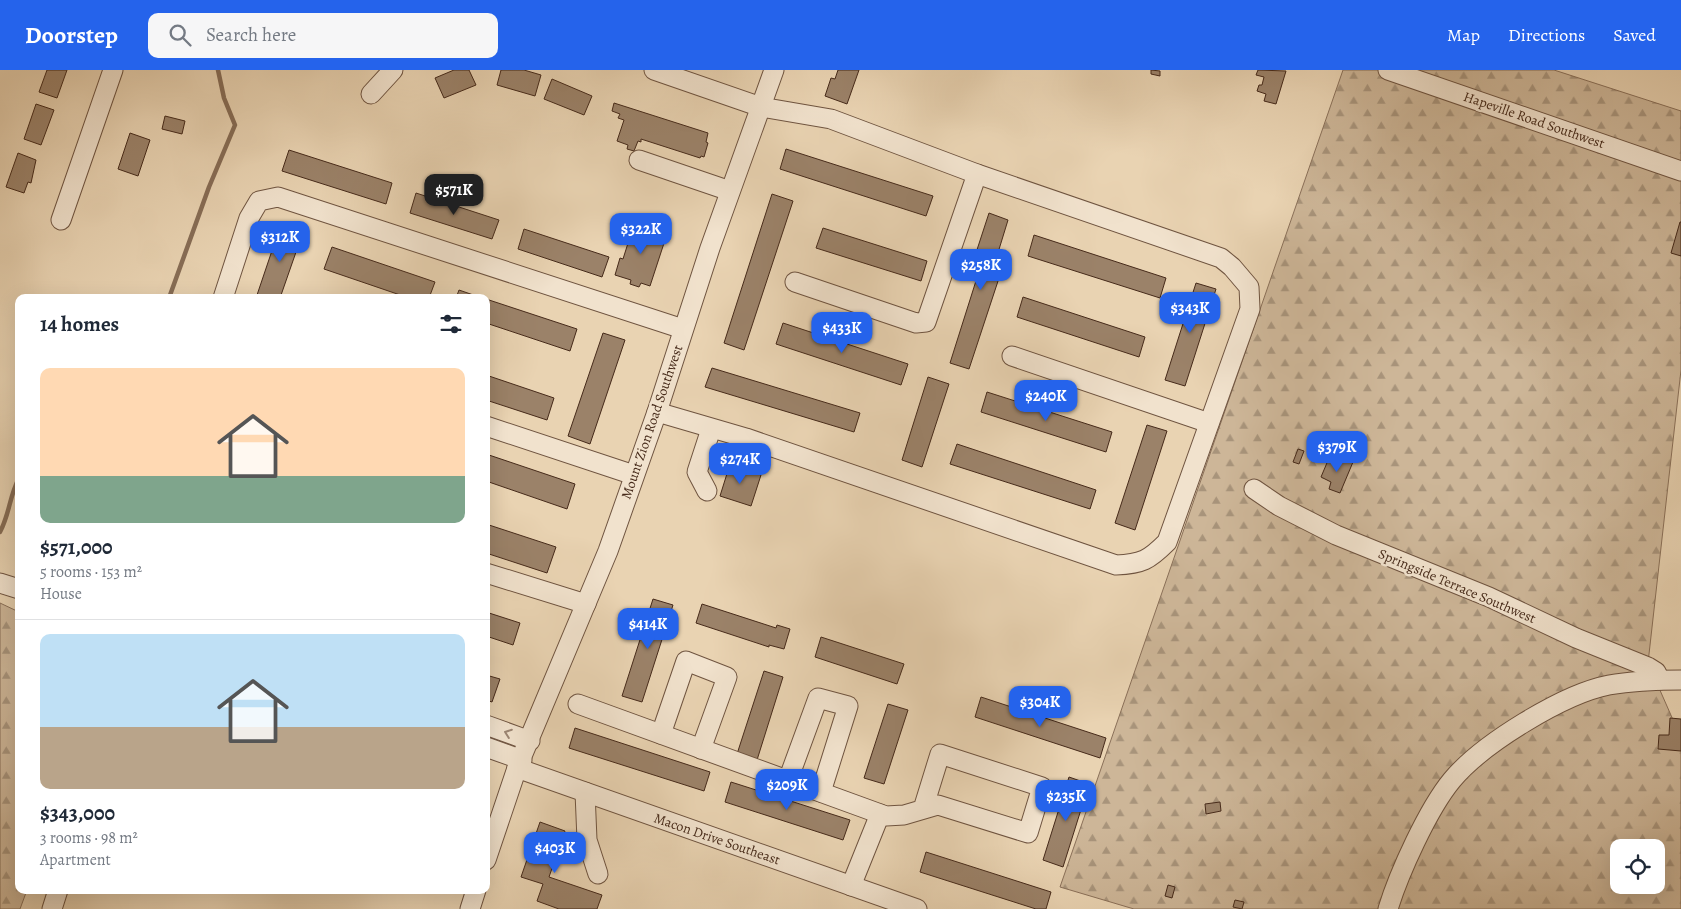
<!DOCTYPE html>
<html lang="en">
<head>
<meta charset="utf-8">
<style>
	:root { --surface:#fff; --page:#f6f6f7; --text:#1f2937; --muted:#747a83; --line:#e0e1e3; --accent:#2563eb }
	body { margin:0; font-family:Alegreya,serif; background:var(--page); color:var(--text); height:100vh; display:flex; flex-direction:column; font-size:19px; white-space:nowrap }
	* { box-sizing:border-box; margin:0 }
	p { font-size:16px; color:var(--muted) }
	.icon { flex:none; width:28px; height:28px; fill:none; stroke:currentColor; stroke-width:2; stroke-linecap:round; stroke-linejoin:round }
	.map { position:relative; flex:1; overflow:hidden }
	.drawer { position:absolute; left:15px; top:224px; width:475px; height:600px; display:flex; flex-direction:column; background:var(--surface); border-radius:10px; box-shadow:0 5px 20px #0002 }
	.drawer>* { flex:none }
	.tools { position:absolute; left:1610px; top:769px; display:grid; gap:10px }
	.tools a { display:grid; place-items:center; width:55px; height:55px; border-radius:10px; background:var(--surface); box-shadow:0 5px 20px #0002; font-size:25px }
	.price { position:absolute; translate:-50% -42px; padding:0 11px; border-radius:10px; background:var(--accent); color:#fff; font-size:16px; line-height:32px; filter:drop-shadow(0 1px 2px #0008) }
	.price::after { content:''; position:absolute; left:50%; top:30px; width:15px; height:11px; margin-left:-8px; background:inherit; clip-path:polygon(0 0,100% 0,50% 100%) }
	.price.current { background:#222; color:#fff }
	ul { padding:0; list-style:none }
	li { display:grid; align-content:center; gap:10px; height:265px; padding:0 25px }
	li+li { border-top:1px solid var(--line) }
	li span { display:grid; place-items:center; height:155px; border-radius:10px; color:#555 }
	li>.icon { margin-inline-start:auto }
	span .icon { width:90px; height:90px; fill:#fffc; stroke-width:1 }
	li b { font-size:21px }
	h2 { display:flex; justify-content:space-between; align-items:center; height:60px; padding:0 25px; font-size:21px }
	header { display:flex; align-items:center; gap:30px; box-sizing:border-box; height:70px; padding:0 25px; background:var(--accent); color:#fff }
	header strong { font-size:24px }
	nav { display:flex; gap:28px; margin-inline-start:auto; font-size:18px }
	.search { width:350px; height:45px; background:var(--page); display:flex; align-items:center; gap:12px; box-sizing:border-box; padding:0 18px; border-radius:10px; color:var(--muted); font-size:19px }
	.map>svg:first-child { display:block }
</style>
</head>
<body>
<header>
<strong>Doorstep</strong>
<div class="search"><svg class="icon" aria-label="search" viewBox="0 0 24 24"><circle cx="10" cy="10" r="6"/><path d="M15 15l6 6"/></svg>Search here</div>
<nav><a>Map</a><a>Directions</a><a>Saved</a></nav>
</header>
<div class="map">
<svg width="1681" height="839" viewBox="0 0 1681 839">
	<defs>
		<pattern id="forest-firs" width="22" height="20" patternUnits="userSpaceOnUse" patternTransform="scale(1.25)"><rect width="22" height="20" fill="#cdb698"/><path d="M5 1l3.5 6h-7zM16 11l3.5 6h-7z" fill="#a8947b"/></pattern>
	</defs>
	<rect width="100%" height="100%" fill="#e9d3b2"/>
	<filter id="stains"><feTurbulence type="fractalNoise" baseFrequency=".004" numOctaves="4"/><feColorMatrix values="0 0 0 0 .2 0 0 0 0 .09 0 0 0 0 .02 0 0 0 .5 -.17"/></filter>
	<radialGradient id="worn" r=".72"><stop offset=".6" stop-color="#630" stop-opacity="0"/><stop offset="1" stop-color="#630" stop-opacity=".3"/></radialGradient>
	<g fill="url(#forest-firs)" stroke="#8a7059" fill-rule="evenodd">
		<path d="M1343 0H1554L1681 41V300L1648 593 1681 668V839H1134L1060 817ZM1619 778H1656V815H1619Z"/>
		<polygon points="0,533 19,542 19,820 27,820 20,839 0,839"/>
	</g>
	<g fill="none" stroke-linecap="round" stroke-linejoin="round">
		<g stroke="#876d56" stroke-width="4.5">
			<polyline points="169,228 209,117 235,55 224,28 218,0"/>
			<path d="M0 462C10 443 9 427 19 408"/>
		</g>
	</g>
	<g fill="#9b8269" stroke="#462a1a">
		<polygon points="47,0 67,0 57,28 39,22"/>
		<polygon points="454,0 469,0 476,15 444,28 435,8"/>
		<polygon points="501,0 524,0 541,5 535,26 497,15"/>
		<polygon points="838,0 859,0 847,34 825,26 831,8 835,9"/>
		<polygon points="1151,0 1160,1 1160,6 1151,4"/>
		<polygon points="1258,0 1286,1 1276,34 1264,31 1266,24 1257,21 1259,15 1262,15 1264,7 1256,5"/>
		<polygon points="552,9 592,26 584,45 544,29"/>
		<polygon points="614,33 708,63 706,72 708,73 704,87 701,86 700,88 641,69 641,72 638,71 634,81 627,79 628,75 617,71 624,50 618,48 620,44 612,41"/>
		<polygon points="36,34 54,40 41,75 24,69"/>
		<polygon points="165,46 185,51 182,64 162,59"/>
		<polygon points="130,63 150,70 138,106 118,99"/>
		<polygon points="786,79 933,126 926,146 780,99"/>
		<polygon points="289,80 392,113 386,134 282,101"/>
		<polygon points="18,83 36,90 31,113 28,112 24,123 6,117"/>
		<polygon points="416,123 499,150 492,169 410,143"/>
		<polygon points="772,124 793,131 744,280 724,273"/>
		<polygon points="989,143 1008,150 993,199 1001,202 969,299 950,293 981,195 973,192"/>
		<polygon points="1680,152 1681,152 1681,186 1671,183"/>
		<polygon points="633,153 667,164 650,216 641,213 639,217 630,214 631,210 615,205 620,188 623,189 629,170 626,169"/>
		<polygon points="281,154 303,162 280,228 256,228"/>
		<polygon points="823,158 927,191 921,211 816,178"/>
		<polygon points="524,159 609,187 602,207 518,179"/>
		<polygon points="1034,165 1166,208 1160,228 1028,186"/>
		<polygon points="332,177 435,212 429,228 409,228 324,199"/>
		<polygon points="1196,213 1216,219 1185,316 1165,310"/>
		<polygon points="459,220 482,228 456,228"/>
		<polygon points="1023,227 1145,267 1139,287 1017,247"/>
		<polygon points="486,229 577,259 570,281 486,253"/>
		<polygon points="783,253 908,294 901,315 776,274"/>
		<polygon points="603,263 625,270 590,374 568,366"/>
		<polygon points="712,298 860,343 854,362 705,317"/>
		<polygon points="486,305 554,328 547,350 486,330"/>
		<polygon points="928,307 949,314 922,397 902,390"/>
		<polygon points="987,322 1112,362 1106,382 981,342"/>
		<polygon points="1147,355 1167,361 1135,460 1115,453"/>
		<polygon points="957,374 1096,420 1090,439 950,394"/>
		<polygon points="1298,379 1304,381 1299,394 1293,392"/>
		<polygon points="486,384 575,414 567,439 486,411"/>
		<polygon points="1341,387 1353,392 1340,423 1329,419 1331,412 1321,407 1329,388 1338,392"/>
		<polygon points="730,394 761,405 751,436 720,426"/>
		<polygon points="486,454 556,477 547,503 486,483"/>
		<polygon points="653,529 673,535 642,632 622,626"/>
		<polygon points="702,534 776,558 777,555 790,559 784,579 769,575 769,577 696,553"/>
		<polygon points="486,542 520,553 513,575 486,566"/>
		<polygon points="821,567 904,594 897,614 815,587"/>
		<polygon points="764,601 783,607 757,690 737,684"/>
		<polygon points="486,605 500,609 492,632 486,630"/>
		<polygon points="981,627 1106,668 1100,688 975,647"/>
		<polygon points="888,634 908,640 884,714 864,708"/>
		<polygon points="1670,648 1681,649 1681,681 1658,679 1659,665 1669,665"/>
		<polygon points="575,658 710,702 704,721 569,678"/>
		<polygon points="1069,707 1089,714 1063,797 1043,790"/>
		<polygon points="731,712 850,750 843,770 725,732"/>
		<polygon points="1220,732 1221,741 1206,744 1205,734"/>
		<polygon points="540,752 565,761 549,807 602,825 597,839 559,839 537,831 543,814 521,807"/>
		<polygon points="926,782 1051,822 1046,839 1036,839 920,802"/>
		<polygon points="1168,815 1175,817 1172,828 1165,826"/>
		<polygon points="1235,830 1244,832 1242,839 1233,837"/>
	</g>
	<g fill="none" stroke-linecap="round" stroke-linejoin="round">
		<g stroke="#6f5440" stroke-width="21">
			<g id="minor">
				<path d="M654 0 761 37 831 49 977 104 1221 188 1232 197 1249 217 1250 239 1167 472C1149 490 1142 494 1116 495L746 368 657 342"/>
				<polyline points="1388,0 1681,101"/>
				<polyline points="371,24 393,0"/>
				<polyline points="639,90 730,121"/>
				<polyline points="61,150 113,0"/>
				<polyline points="795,212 916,253 926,252 977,104"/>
				<polyline points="223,228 249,148 259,131 278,127 683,259"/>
				<polyline points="1012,286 1209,353"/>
				<polyline points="486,356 634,405"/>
				<polyline points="1254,419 1279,436 1336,465 1489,527 1576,568 1648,597 1656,602 1660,610"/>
				<polyline points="707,421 697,402 711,359"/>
				<polyline points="486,503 586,534"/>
				<polyline points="0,513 19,519"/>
				<polyline points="578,634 886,746 904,745 938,735 1028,763 1042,717 940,684 923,739"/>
				<polyline points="486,655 530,671"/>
				<polyline points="661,664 686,591 727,607 701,679"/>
				<polyline points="486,677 522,690"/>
				<polyline points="517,698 917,839"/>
				<polyline points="788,710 818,628 848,636 821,722"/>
				<polyline points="585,722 587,770 598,804"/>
				<polyline points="486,790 517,698 608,481 657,342 710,178 774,0"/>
				<polyline points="851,816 880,744"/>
				<polyline points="52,839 58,820"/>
				<polyline points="470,839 476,820"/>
				<path d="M1388 839C1399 803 1428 739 1452 710 1482 674 1563 624 1609 615 1632 611 1657 610 1681 610"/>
			</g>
		</g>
		<use href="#minor" stroke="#f1e2cd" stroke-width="19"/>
	</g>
	<defs><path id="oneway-chevron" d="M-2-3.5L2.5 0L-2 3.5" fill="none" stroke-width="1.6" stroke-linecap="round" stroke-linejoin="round" transform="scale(1.25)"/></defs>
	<use stroke="#9c8674" href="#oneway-chevron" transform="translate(508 663) rotate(-160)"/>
	<g text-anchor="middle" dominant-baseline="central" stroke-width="5" stroke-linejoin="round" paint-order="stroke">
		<g font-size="14" fill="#462a1a" stroke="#f1e2cd">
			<text transform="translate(1534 50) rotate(19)">Hapeville Road Southwest</text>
			<text transform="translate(652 352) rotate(-71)">Mount Zion Road Southwest</text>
			<text transform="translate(1457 516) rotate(23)">Springside Terrace Southwest</text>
			<text transform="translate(717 769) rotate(19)">Macon Drive Southeast</text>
		</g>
	</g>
	<rect width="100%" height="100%" filter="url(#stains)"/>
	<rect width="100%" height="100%" fill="url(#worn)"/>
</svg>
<div class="tools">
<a><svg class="icon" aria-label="locate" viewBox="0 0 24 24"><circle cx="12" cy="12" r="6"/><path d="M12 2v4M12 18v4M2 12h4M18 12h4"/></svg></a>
</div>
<b class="price current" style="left:454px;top:146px">$571K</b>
<b class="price" style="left:641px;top:185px">$322K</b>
<b class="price" style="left:280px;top:193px">$312K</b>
<b class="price" style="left:981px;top:221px">$258K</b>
<b class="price" style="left:1190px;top:264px">$343K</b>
<b class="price" style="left:842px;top:284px">$433K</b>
<b class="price" style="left:1046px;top:352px">$240K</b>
<b class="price" style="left:1337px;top:403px">$379K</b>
<b class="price" style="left:740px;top:415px">$274K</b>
<b class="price" style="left:648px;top:580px">$414K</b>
<b class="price" style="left:1040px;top:658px">$304K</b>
<b class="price" style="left:787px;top:741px">$209K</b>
<b class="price" style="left:1066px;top:752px">$235K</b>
<b class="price" style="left:555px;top:804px">$403K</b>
<section class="drawer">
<h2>14 homes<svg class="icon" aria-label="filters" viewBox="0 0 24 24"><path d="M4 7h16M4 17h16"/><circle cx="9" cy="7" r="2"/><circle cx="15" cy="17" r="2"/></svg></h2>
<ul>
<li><span style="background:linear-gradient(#ffd9b3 70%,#7fa58c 0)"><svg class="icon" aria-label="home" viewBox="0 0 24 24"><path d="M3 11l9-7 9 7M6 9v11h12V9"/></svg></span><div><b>$571,000</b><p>5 rooms · 153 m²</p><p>House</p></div></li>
<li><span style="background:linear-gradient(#bfe0f5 60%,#b9a48a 0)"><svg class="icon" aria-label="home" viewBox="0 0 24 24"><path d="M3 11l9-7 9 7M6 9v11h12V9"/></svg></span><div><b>$343,000</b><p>3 rooms · 98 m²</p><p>Apartment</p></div></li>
</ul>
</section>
</div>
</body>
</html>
